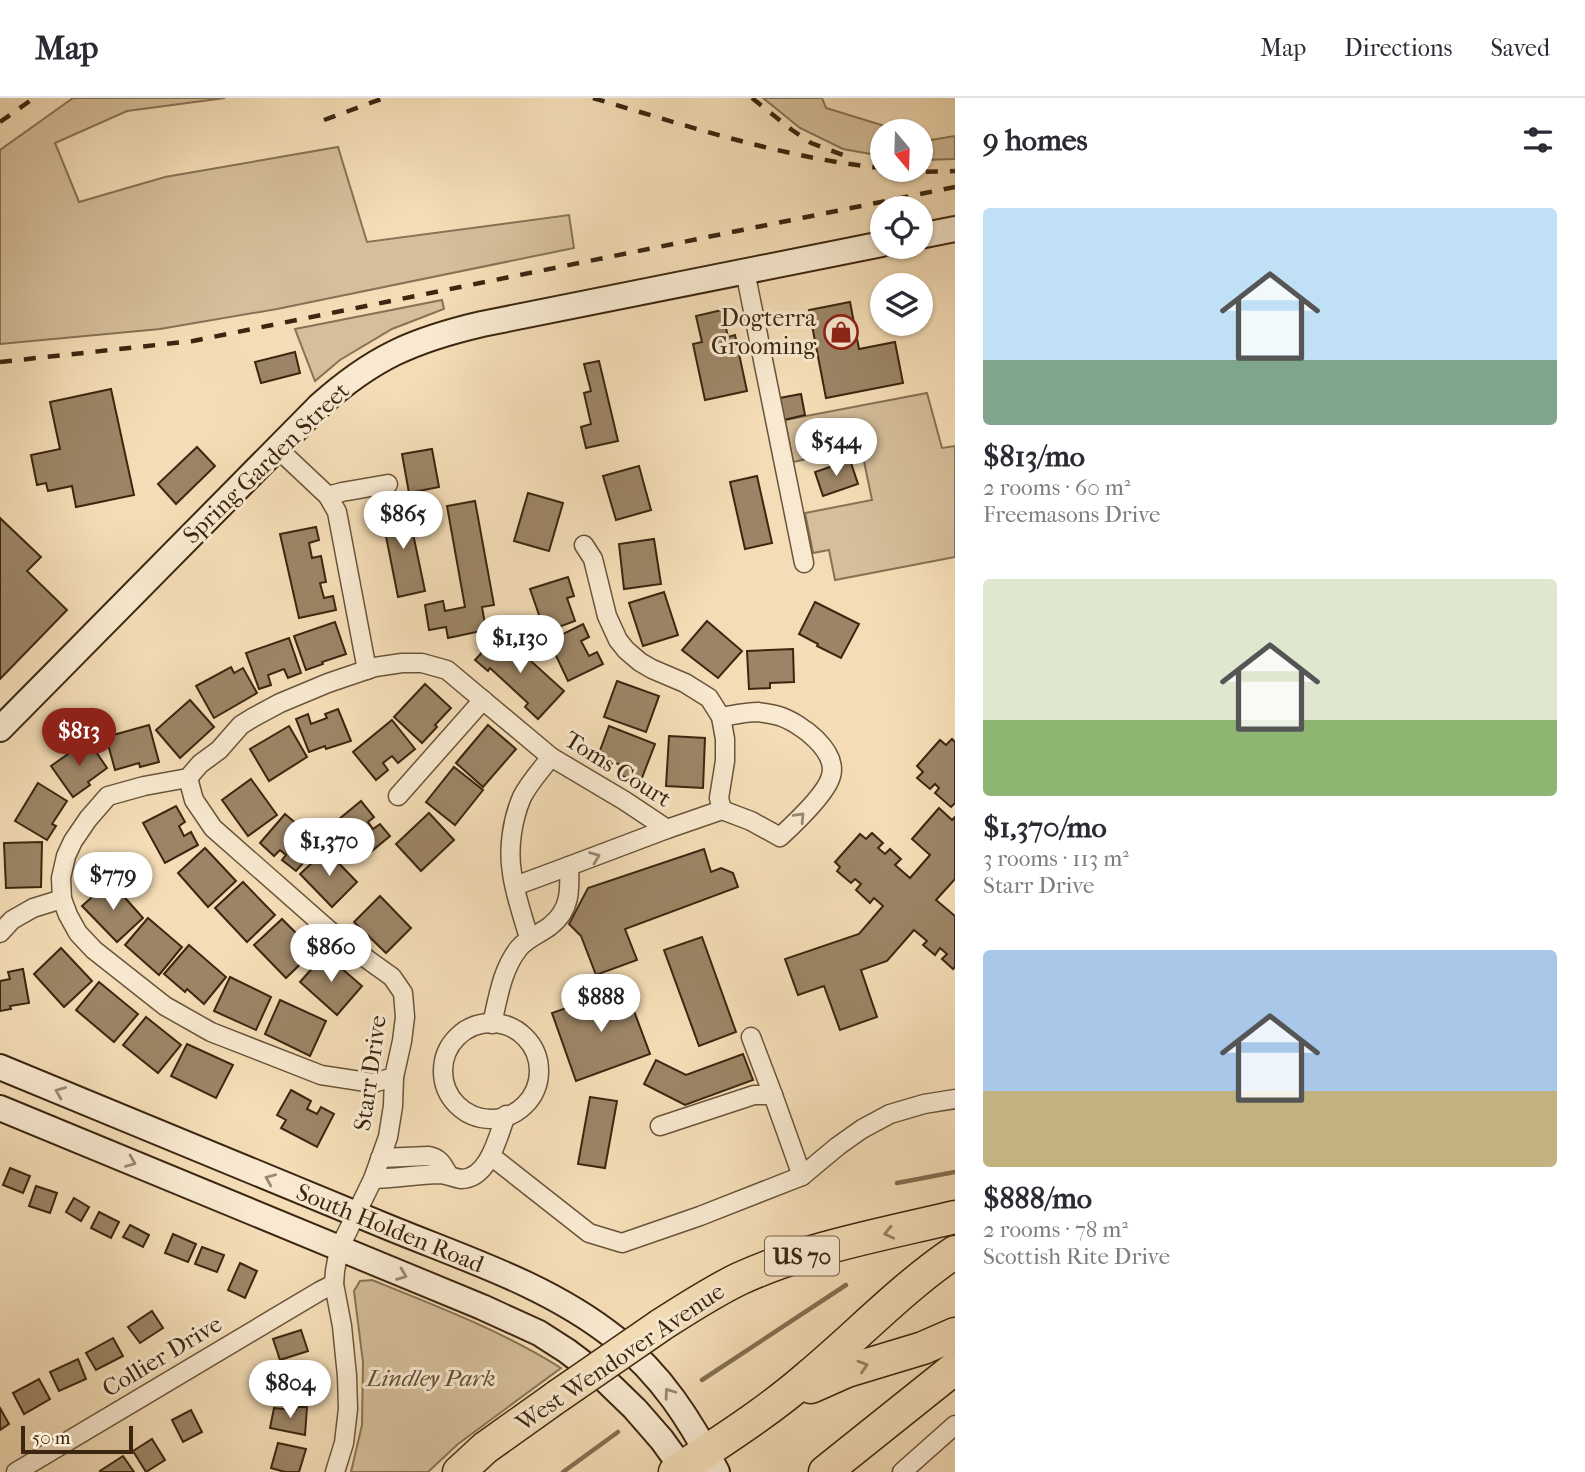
<!DOCTYPE html>
<html lang="en">
<head>
<meta charset="utf-8">
<style>
	:root { --surface:#fff; --page:#f7f7f7; --text:#2b2b33; --muted:#7c7c81; --line:#e1e1e2; --accent:#8f2418 }
	body { margin:0; font-family:"IM FELL French Canon",serif; background:var(--page); color:var(--text); height:100vh; display:flex; flex-direction:column; font-size:26px; white-space:nowrap }
	* { box-sizing:border-box; margin:0 }
	p { font-size:23px; color:var(--muted) }
	.icon { flex:none; width:38px; height:38px; fill:none; stroke:currentColor; stroke-width:2; stroke-linecap:round; stroke-linejoin:round }
	.map { position:relative; flex:1; overflow:hidden }
	.side { display:flex; flex-direction:column; background:var(--surface); width:630px }
	.side>* { flex:none }
	.needle { width:46px; rotate:161deg }
	.tools { position:absolute; left:870px; top:21px; display:grid; gap:14px }
	.tools a { display:grid; place-items:center; width:63px; height:63px; border-radius:50%; background:var(--surface); box-shadow:0 2px 5px #0004; font-size:35px }
	.scale { position:absolute; left:21px; bottom:18px; width:112px; box-sizing:border-box; padding-left:7px; border:4px solid #3c2610; border-top:0; font-size:19px; line-height:24px; white-space:nowrap; color:#3c2610; -webkit-text-stroke:5px #f8e9d0; paint-order:stroke }
	.price { position:absolute; translate:-50% -60px; padding:0 16px; border-radius:24px; background:#fff; color:#222; font-size:23px; line-height:46px; filter:drop-shadow(0 2px 4px #0008) }
	.price::after { content:''; position:absolute; left:50%; top:42px; width:21px; height:16px; margin-left:-10px; background:inherit; clip-path:polygon(0 0,100% 0,50% 100%) }
	.price.selected { background:var(--accent); color:#fff }
	ul { padding:0; list-style:none }
	li { display:grid; align-content:center; gap:14px; height:371px; padding:0 28px }
	li span { display:grid; place-items:center; height:217px; border-radius:7px; color:#555 }
	li>.icon { margin-inline-start:auto }
	span .icon { width:126px; height:126px; fill:#fffc; stroke-width:1 }
	li b { font-size:30px }
	h2 { display:flex; justify-content:space-between; align-items:center; height:84px; padding:0 28px; font-size:30px }
	header { display:flex; align-items:center; gap:42px; box-sizing:border-box; height:98px; padding:0 35px; background:var(--surface); border-bottom:2px solid var(--line) }
	header strong { font-size:33px }
	nav { display:flex; gap:38px; margin-inline-start:auto; font-size:24px }
	main { display:flex; flex:1; min-height:0 }
	.map>svg:first-child { display:block }
</style>
</head>
<body>
<header>
<strong>Map</strong>
<nav><a>Map</a><a>Directions</a><a>Saved</a></nav>
</header>
<main>
<div class="map">
<svg width="955" height="1374" viewBox="0 0 955 1374">
	<rect width="100%" height="100%" fill="#f4ddb6"/>
	<filter id="stains"><feTurbulence type="fractalNoise" baseFrequency=".00286" numOctaves="4"/><feColorMatrix values="0 0 0 0 .2 0 0 0 0 .09 0 0 0 0 .02 0 0 0 .5 -.17"/></filter>
	<radialGradient id="worn" r=".72"><stop offset=".6" stop-color="#630" stop-opacity="0"/><stop offset="1" stop-color="#630" stop-opacity=".3"/></radialGradient>
	<g fill="#d5be9a" stroke="#887255" stroke-width="2">
		<polygon points="73,0 225,0 127,13 55,45 79,104 165,79 338,49 367,144 569,117 574,150 277,211 160,231 0,246 0,52"/>
		<polygon points="763,0 822,0 826,10 901,33 882,33 882,58 843,51 800,30"/>
		<polygon points="955,38 955,61 921,62 921,39 931,42"/>
		<polygon points="442,202 444,211 392,231 340,262 315,283 295,231"/>
		<polygon points="927,295 942,350 955,348 955,459 835,482 829,452 813,455 805,415 872,402 861,349 793,364 785,322"/>
		<path d="M372 1182C437 1208 502 1233 561 1270L458 1346 428 1374H351L362 1327 363 1264 354 1193 360 1183Z"/>
	</g>
	<g fill="none" stroke-linecap="round" stroke-linejoin="round">
		<g stroke="#856f52" stroke-width="4.5">
			<polyline points="897,1085 955,1074"/>
			<polyline points="702,1282 846,1187"/>
			<polyline points="563,1374 618,1334"/>
		</g>
	</g>
	<g fill="#9c8566" stroke="#3c2610" stroke-width="2">
		<polygon points="850,204 859,251 895,244 903,285 826,300 809,212"/>
		<polygon points="722,212 728,239 735,237 747,293 705,302 693,246 702,244 696,218"/>
		<polygon points="295,254 300,275 261,285 255,264"/>
		<polygon points="599,263 618,343 586,350 581,329 591,326 584,295 591,293 584,266"/>
		<polygon points="111,291 134,397 76,409 72,388 48,393 46,385 37,387 31,357 60,351 50,304"/>
		<polygon points="801,296 805,317 784,322 779,300"/>
		<polygon points="197,349 215,368 176,406 158,386"/>
		<polygon points="432,351 439,389 409,395 402,356"/>
		<polygon points="850,362 858,386 823,398 815,374"/>
		<polygon points="639,368 651,412 616,422 603,378"/>
		<polygon points="757,378 772,445 745,451 730,384"/>
		<polygon points="528,395 563,405 549,453 514,443"/>
		<polygon points="475,403 494,507 482,509 486,532 448,540 446,529 429,532 425,507 443,503 445,513 465,509 447,408"/>
		<polygon points="407,407 425,493 398,499 381,413"/>
		<polygon points="0,420 41,459 27,473 67,512 0,581"/>
		<polygon points="316,429 319,442 309,445 312,460 321,458 326,484 320,485 324,500 333,498 336,512 299,520 280,436"/>
		<polygon points="654,441 661,486 624,491 619,446"/>
		<polygon points="568,479 574,498 567,500 575,523 545,534 530,491"/>
		<polygon points="664,494 678,537 643,548 629,505"/>
		<polygon points="815,504 859,526 841,560 817,548 818,546 799,536"/>
		<polygon points="707,523 742,553 718,580 682,552"/>
		<polygon points="335,524 346,556 322,564 323,566 306,572 294,538"/>
		<polygon points="583,526 589,539 581,543 589,558 597,554 603,566 568,583 549,543"/>
		<polygon points="500,535 564,593 538,621 525,609 528,605 490,570 488,573 475,562"/>
		<polygon points="289,540 301,575 288,580 284,571 268,577 271,587 259,591 246,555"/>
		<polygon points="793,551 794,584 770,585 770,590 749,591 747,553"/>
		<polygon points="231,569 234,575 243,570 257,595 214,620 196,588"/>
		<polygon points="617,583 659,598 646,634 604,619"/>
		<polygon points="425,586 451,610 435,627 437,629 422,645 394,619"/>
		<polygon points="190,602 214,629 180,660 156,632"/>
		<polygon points="338,611 351,643 326,651 325,648 309,654 296,621 308,616 311,626 327,620 325,616"/>
		<polygon points="392,622 415,651 398,665 392,658 383,665 388,672 376,682 353,654"/>
		<polygon points="149,627 159,664 140,669 139,665 115,672 106,639"/>
		<polygon points="488,627 516,651 483,689 456,665"/>
		<polygon points="289,628 307,659 269,683 250,651"/>
		<polygon points="609,628 655,646 640,685 617,676 621,667 598,658"/>
		<polygon points="669,638 705,640 703,690 666,688"/>
		<polygon points="952,641 955,644 955,705 951,709 935,695 939,690 935,686 930,691 917,680 923,674 917,668 940,642 946,647"/>
		<polygon points="88,642 107,670 88,684 90,687 73,699 51,668"/>
		<polygon points="454,669 483,692 455,727 426,704"/>
		<polygon points="251,681 277,717 248,738 222,702"/>
		<polygon points="38,685 67,703 52,726 56,728 47,742 15,723"/>
		<polygon points="361,703 374,719 368,724 373,731 380,726 390,738 361,762 332,727"/>
		<polygon points="176,708 185,724 179,728 184,738 191,734 198,747 165,765 143,725"/>
		<polygon points="939,710 952,722 955,719 955,781 936,802 955,818 955,869 953,871 942,861 947,856 940,850 935,857 923,847 927,843 914,832 887,863 861,872 877,919 840,932 824,888 798,897 785,861 859,836 883,808 874,800 870,805 856,792 861,786 855,781 851,785 837,773 840,769 835,764 860,736 866,741 872,735 883,745 878,750 885,756 890,751 901,761 895,767 910,780 930,757 912,741"/>
		<polygon points="429,715 454,742 421,773 396,746"/>
		<polygon points="285,716 320,746 296,773 282,762 286,757 280,752 274,758 260,745"/>
		<polygon points="42,744 41,789 6,790 4,745"/>
		<polygon points="205,750 236,783 208,809 178,775"/>
		<polygon points="704,751 711,774 721,770 733,775 738,789 625,831 637,862 596,877 581,838 569,826 588,790"/>
		<polygon points="326,752 357,784 332,809 300,776"/>
		<polygon points="110,783 143,820 117,844 82,808"/>
		<polygon points="243,784 275,817 247,844 215,810"/>
		<polygon points="380,798 411,830 386,855 354,824"/>
		<polygon points="148,820 182,849 159,877 125,847"/>
		<polygon points="282,821 314,853 286,880 254,847"/>
		<polygon points="702,839 736,934 699,948 664,852"/>
		<polygon points="189,847 226,879 204,906 187,891 185,894 164,876"/>
		<polygon points="61,850 92,883 64,909 34,876"/>
		<polygon points="325,856 362,888 337,917 300,884"/>
		<polygon points="23,871 29,905 10,908 11,911 0,913 0,883 10,881 8,874"/>
		<polygon points="230,879 271,899 256,932 214,913"/>
		<polygon points="99,884 138,916 114,944 76,912"/>
		<polygon points="625,889 650,956 576,983 552,915"/>
		<polygon points="280,902 326,923 310,958 265,936"/>
		<polygon points="146,919 181,947 158,975 123,947"/>
		<polygon points="187,946 233,967 216,1000 171,978"/>
		<polygon points="743,956 753,982 685,1007 644,986 656,962 686,977"/>
		<polygon points="291,992 311,1003 307,1011 317,1016 321,1009 334,1016 317,1049 281,1030 286,1022 277,1017"/>
		<polygon points="590,999 617,1003 605,1070 578,1066"/>
		<polygon points="10,1070 30,1078 23,1095 3,1087"/>
		<polygon points="36,1088 57,1095 50,1115 29,1108"/>
		<polygon points="74,1100 89,1109 81,1123 66,1114"/>
		<polygon points="99,1114 119,1124 111,1140 91,1130"/>
		<polygon points="130,1127 149,1137 143,1149 123,1139"/>
		<polygon points="173,1136 196,1146 188,1164 165,1155"/>
		<polygon points="202,1149 224,1157 217,1174 195,1166"/>
		<polygon points="240,1165 257,1173 245,1200 228,1192"/>
		<polygon points="152,1213 163,1230 140,1245 128,1229"/>
		<polygon points="301,1232 308,1253 280,1262 273,1241"/>
		<polygon points="113,1240 123,1258 96,1272 86,1255"/>
		<polygon points="78,1261 86,1281 59,1293 50,1274"/>
		<polygon points="305,1270 306,1293 285,1294 284,1271"/>
		<polygon points="39,1281 50,1301 24,1316 13,1295"/>
		<polygon points="297,1309 307,1309 305,1337 270,1330 274,1310 296,1312"/>
		<polygon points="0,1310 9,1326 0,1332"/>
		<polygon points="191,1312 202,1334 183,1344 172,1322"/>
		<polygon points="152,1341 165,1362 146,1374 133,1353"/>
		<polygon points="278,1345 306,1351 299,1374 285,1374 271,1370"/>
		<polygon points="123,1358 134,1374 101,1374 100,1373"/>
	</g>
	<g fill="none" stroke-linecap="round" stroke-linejoin="round">
		<g stroke="#6a543a" stroke-width="21">
			<g id="minor">
				<polyline points="745,173 804,465"/>
				<polyline points="277,350 328,398 337,414 367,572"/>
				<polyline points="328,398 342,394 388,386"/>
				<polyline points="584,447 593,461 607,518 618,542 626,552 640,564 652,571 685,585 709,600 721,619 725,641 725,663 719,700 722,712"/>
				<path d="M188 680 200 666 219 652 241 627 254 619 280 605 328 585 375 569 402 565H422L447 572 551 659 625 703 667 731 722 712 751 723 780 739C793 727 827 695 831 678 838 653 801 625 779 618 773 616 765 615 758 614 746 614 733 617 721 619"/>
				<polyline points="188,680 194,702 213,730 339,841 392,879 403,895 405,919 402,943 394,979 393,1008 388,1039 373,1081 339,1151 335,1173 334,1186 342,1228 347,1278 348,1311 344,1345 335,1374"/>
				<polyline points="188,680 144,688 108,698 88,721 73,743 66,758 61,780 62,801 68,817 78,835 94,852 165,908 211,934 321,977 373,985 394,979"/>
				<polyline points="398,698 483,602"/>
				<polyline points="515,788 569,768"/>
				<polyline points="0,835 12,822 33,810 62,801"/>
				<path d="M529 840C523 819 515 797 512 775 508 751 512 722 522 699 529 685 541 672 551 659"/>
				<circle cx="491" cy="973" r="48"/>
				<path d="M492 926C498 900 502 871 519 850 528 839 540 836 550 828 571 812 570 791 569 768L667 731"/>
				<polyline points="751,939 773,997"/>
				<polyline points="660,1028 754,997 773,997 802,1078"/>
				<polyline points="491,1058 589,1135 622,1145 700,1118 802,1078 838,1048 862,1031 890,1016 924,1006 955,1001"/>
				<path d="M380 1060 429 1058C440 1060 443 1067 448 1076"/>
				<path d="M373 1081C395 1080 417 1077 439 1076 447 1076 453 1080 461 1081 489 1081 498 1038 506 1017"/>
				<polyline points="16,1374 320,1193 334,1186"/>
				<polyline points="902,1374 955,1327"/>
			</g>
		</g>
		<g stroke="#3c2610" stroke-width="28">
			<g id="secondary">
				<polyline points="920,138 955,131"/>
				<path d="M0 631 319 308C372 260 413 242 482 226L882 146"/>
				<path d="M0 969C126 1021 252 1073 378 1125 459 1159 546 1185 615 1240 661 1276 691 1323 717 1374"/>
				<polyline points="0,1010 482,1209 539,1235 567,1253 604,1281 635,1311 662,1342 685,1374"/>
			</g>
		</g>
		<g stroke="#3c2610" stroke-width="35">
			<g id="motorway">
				<path d="M661 1227C686 1211 712 1194 739 1181 806 1150 884 1136 955 1119"/>
				<polyline points="811,1289 847,1273 923,1250 955,1236"/>
				<polyline points="459,1374 485,1350 558,1298"/>
				<path d="M675 1374C720 1344 768 1314 809 1278 858 1237 902 1190 955 1154"/>
				<polyline points="825,1374 955,1270"/>
			</g>
		</g>
		<use href="#minor" stroke="#f8e9d0" stroke-width="18"/>
		<use href="#secondary" stroke="#f8e9d0" stroke-width="24"/>
		<use href="#motorway" stroke="#f4ddb6" stroke-width="32"/>
		<g stroke="#3c2610" stroke-width="4.5" stroke-dasharray="12 12" stroke-linecap="butt">
			<path d="M593 0C688 28 783 60 882 70"/>
			<polyline points="752,0 792,32 811,45 848,59"/>
			<polyline points="324,22 384,0"/>
			<polyline points="0,24 34,0"/>
			<polyline points="902,72 918,74 955,73"/>
			<polyline points="0,264 193,243 955,89"/>
		</g>
		<g stroke="#3c2610" stroke-width="35" stroke-linecap="butt">
			<polyline id="motorway-bridge" points="558,1298 661,1227"/>
		</g>
		<use href="#motorway-bridge" stroke="#f4ddb6" stroke-width="32"/>
	</g>
	<defs><path id="oneway-chevron" d="M-2-3.5L2.5 0L-2 3.5" fill="none" stroke-width="1.6" stroke-linecap="round" stroke-linejoin="round" transform="scale(1.75)"/></defs>
	<g stroke="#9a8870">
		<use href="#oneway-chevron" transform="translate(800 719) rotate(-47)"/>
		<use href="#oneway-chevron" transform="translate(595 759) rotate(-21)"/>
		<use href="#oneway-chevron" transform="translate(60 994) rotate(-158)"/>
		<use href="#oneway-chevron" transform="translate(131 1064) rotate(22)"/>
		<use href="#oneway-chevron" transform="translate(270 1081) rotate(-157)"/>
		<use href="#oneway-chevron" transform="translate(402 1177) rotate(22)"/>
		<use href="#oneway-chevron" transform="translate(669 1295) rotate(-126)"/>
	</g>
	<g stroke="#988263">
		<use href="#oneway-chevron" transform="translate(889 1135) rotate(167)"/>
		<use href="#oneway-chevron" transform="translate(863 1268) rotate(-17)"/>
	</g>
	<defs>
		<g id="shop-ring" transform="scale(1.75)"><circle r="9.5" fill="#f8e9d0" stroke="#8f2418" stroke-width="1.5"/><path d="M-5-2.5h2.3a2.7 3.5 0 0 1 5.4 0H5L5.5 6h-11ZM-1.5-2.5h3a1.5 2.3 0 0 0-3 0Z" fill="#8f2418"/></g>
	</defs>
	<g fill-rule="evenodd">
		<use href="#shop-ring" x="841" y="234"/>
	</g>
	<g text-anchor="middle" dominant-baseline="central" stroke-width="6" stroke-linejoin="round" paint-order="stroke">
		<rect fill="#f8e9d0" stroke="#74604a" stroke-width="2" x="765" y="1138.5" width="74" height="39" rx="5"/>
		<g font-size="23" font-weight="bold" fill="#3c2610">
			<text x="802" y="1158">US 70</text>
		</g>
		<g font-size="24" fill="#3c2610" stroke="#f8e9d0" text-anchor="end">
			<text x="816" y="220">Dogterra<tspan x="816" dy="28">Grooming</tspan></text>
		</g>
		<g font-size="24" fill="#3c2610" stroke="#f8e9d0">
			<text transform="translate(266 365) rotate(-44)">Spring Garden Street</text>
			<text transform="translate(618 671) rotate(32)">Toms Court</text>
			<text transform="translate(370 975) rotate(-82)">Starr Drive</text>
			<text transform="translate(390 1130) rotate(22)">South Holden Road</text>
			<text transform="translate(162 1258) rotate(-31)">Collier Drive</text>
			<text transform="translate(620 1259) rotate(-34)">West Wendover Avenue</text>
		</g>
		<g font-size="24" font-style="italic" fill="#624c32" stroke="#f8e9d0">
			<text x="431" y="1280">Lindley Park</text>
		</g>
	</g>
	<rect width="100%" height="100%" filter="url(#stains)"/>
	<rect width="100%" height="100%" fill="url(#worn)"/>
</svg>
<div class="tools">
<a><svg class="needle" viewBox="-14 -14 28 28"><path d="M0-13l5 13h-10z" fill="#e53935"/><path d="M0 13l5-13h-10z" fill="#7c7c81"/></svg></a>
<a><svg class="icon" aria-label="locate" viewBox="0 0 24 24"><circle cx="12" cy="12" r="6"/><path d="M12 2v4M12 18v4M2 12h4M18 12h4"/></svg></a>
<a><svg class="icon" aria-label="layers" viewBox="0 0 24 24"><path d="M12 4l9 5-9 5-9-5zM3 14l9 5 9-5"/></svg></a>
</div>
<div class="scale">50 m</div>
<b class="price" style="left:836px;top:380px">$544</b>
<b class="price" style="left:403px;top:453px">$865</b>
<b class="price" style="left:520px;top:577px">$1,130</b>
<b class="price selected" style="left:79px;top:670px">$813</b>
<b class="price" style="left:329px;top:780px">$1,370</b>
<b class="price" style="left:113px;top:814px">$779</b>
<b class="price" style="left:331px;top:886px">$860</b>
<b class="price" style="left:601px;top:936px">$888</b>
<b class="price" style="left:290px;top:1322px">$804</b>
</div>
<section class="side">
<h2>9 homes<svg class="icon" aria-label="filters" viewBox="0 0 24 24"><path d="M4 7h16M4 17h16"/><circle cx="9" cy="7" r="2"/><circle cx="15" cy="17" r="2"/></svg></h2>
<ul>
<li><span style="background:linear-gradient(#bfe0f5 70%,#7fa58c 0)"><svg class="icon" aria-label="home" viewBox="0 0 24 24"><path d="M3 11l9-7 9 7M6 9v11h12V9"/></svg></span><div><b>$813/mo</b><p>2 rooms · 60 m²</p><p>Freemasons Drive</p></div></li>
<li><span style="background:linear-gradient(#dfe7d0 65%,#8fb573 0)"><svg class="icon" aria-label="home" viewBox="0 0 24 24"><path d="M3 11l9-7 9 7M6 9v11h12V9"/></svg></span><div><b>$1,370/mo</b><p>3 rooms · 113 m²</p><p>Starr Drive</p></div></li>
<li><span style="background:linear-gradient(#a9c7e8 65%,#c2b280 0)"><svg class="icon" aria-label="home" viewBox="0 0 24 24"><path d="M3 11l9-7 9 7M6 9v11h12V9"/></svg></span><div><b>$888/mo</b><p>2 rooms · 78 m²</p><p>Scottish Rite Drive</p></div></li>
</ul>
</section>
</main>
</body>
</html>
